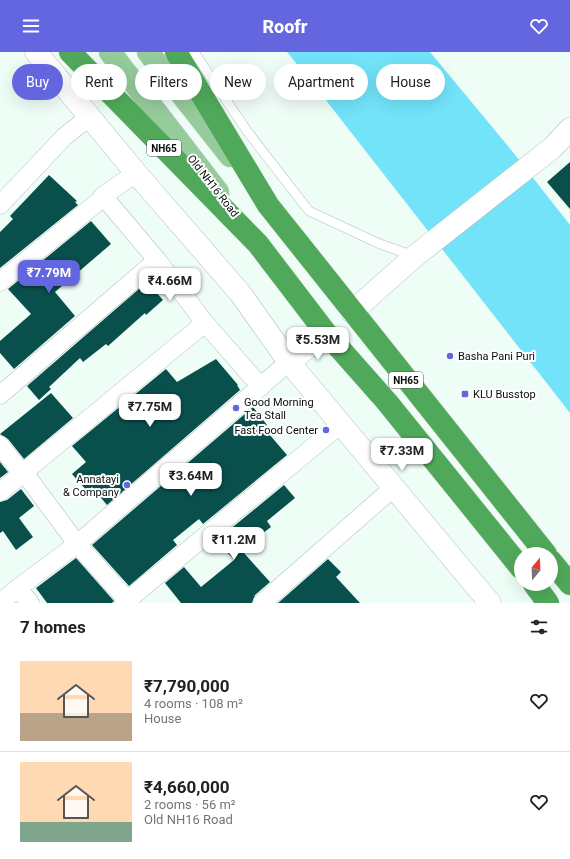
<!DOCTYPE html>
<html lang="en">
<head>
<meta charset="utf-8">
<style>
	:root { --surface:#fff; --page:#f6f6f6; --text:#202124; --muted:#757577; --line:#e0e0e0; --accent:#6466df }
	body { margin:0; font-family:Roboto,sans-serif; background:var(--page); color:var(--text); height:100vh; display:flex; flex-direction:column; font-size:15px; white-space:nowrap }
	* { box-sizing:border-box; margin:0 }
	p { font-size:13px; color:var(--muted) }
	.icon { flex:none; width:22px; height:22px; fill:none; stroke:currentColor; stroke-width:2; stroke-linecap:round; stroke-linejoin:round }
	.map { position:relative; height:551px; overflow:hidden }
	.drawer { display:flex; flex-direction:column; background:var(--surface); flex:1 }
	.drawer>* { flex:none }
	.banner { position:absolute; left:12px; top:12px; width:546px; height:36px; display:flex; gap:8px }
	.needle { width:26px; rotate:19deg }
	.fabs { position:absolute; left:514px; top:495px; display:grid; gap:8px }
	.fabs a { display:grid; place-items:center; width:44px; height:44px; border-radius:50%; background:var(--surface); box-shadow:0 4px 16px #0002; font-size:20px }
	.price { position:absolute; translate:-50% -34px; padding:0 9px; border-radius:8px; background:#fff; color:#222; font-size:13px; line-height:26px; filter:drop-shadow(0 1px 2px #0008) }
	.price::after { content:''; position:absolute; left:50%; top:24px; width:12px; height:9px; margin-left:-6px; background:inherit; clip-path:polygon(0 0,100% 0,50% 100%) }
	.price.selected { background:var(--accent); color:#fff }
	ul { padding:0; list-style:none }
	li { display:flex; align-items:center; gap:12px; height:100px; padding:0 20px }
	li+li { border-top:1px solid var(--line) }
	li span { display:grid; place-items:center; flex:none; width:112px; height:80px; border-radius:0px; color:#555 }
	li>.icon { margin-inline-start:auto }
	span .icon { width:48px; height:48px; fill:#fffc; stroke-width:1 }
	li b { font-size:17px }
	h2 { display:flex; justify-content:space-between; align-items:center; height:48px; padding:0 20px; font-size:17px }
	.pill { padding:0 14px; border-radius:18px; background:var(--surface); box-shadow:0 4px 16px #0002; font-size:14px; line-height:36px }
	.pill.selected { background:var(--accent); color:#fff }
	header { display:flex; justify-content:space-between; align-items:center; height:52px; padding:0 20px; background:var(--accent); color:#fff; font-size:18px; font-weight:800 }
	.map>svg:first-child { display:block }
</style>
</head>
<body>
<header><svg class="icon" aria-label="menu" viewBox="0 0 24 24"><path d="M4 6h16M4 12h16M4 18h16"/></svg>Roofr<svg class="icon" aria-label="heart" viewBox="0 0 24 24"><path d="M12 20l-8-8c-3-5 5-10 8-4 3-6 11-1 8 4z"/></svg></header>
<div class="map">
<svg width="570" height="551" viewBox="0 0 570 551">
	<rect width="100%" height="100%" fill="#eefdf6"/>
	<polygon fill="#72e3f9" points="287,0 430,0 512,99 570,173 570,361 318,38"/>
	<g fill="#09504d">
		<polygon points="570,110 570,157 547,130"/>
		<polygon points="49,123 77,149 75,150 78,153 0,216 0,180 13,167 10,164"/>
		<polygon points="91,169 111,192 55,240 75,264 14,317 0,301 0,289 31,262 8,237"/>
		<polygon points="147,230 163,248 146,263 145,261 108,294 106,292 83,310 80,306 49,335 51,337 39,348 27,334"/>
		<polygon points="216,307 238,333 237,333 240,338 107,453 92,435 87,439 72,422 86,410 72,394 166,317 177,330"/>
		<polygon points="51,341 73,366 24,407 8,387 0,382"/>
		<polygon points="253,355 267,373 263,375 287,403 203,472 199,467 173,488 177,493 129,534 92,493"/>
		<polygon points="0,410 8,420 0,426"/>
		<polygon points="284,433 295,446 267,469 271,475 247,493 250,496 244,501 270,530 255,543 252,551 181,551 165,531 184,515 201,535 234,508 217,488"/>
		<polygon points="21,437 34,454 19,466 33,485 16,498 3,479 0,481 0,450 7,448"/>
		<polygon points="76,506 114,549 112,551 47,551 36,536"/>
		<polygon points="328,507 341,520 336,525 360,551 278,551"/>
	</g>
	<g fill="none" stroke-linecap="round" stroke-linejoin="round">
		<g stroke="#b1bfb9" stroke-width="10">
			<polyline id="lane" points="194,0 247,79 309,159 380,192 414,204"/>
		</g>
		<g stroke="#b1bfb9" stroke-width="19">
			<g id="street">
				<polyline points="103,144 157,208 205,271 261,335"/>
				<polyline points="0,153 64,85 89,65"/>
				<polyline points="0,230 99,149 103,144 136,121"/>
				<polyline points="0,343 157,208"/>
				<polyline points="0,393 17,415 23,419 77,492 130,551"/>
				<polyline points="0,440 205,271"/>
				<polyline points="0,551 18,536"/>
				<polyline points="30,551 18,536 77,492 289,310"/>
				<polyline points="124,551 341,372"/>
				<polyline points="262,551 393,436"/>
			</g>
		</g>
		<g stroke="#b1bfb9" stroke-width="23">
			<g id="secondary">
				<polyline points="36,0 136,121 240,241 289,310 490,551"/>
				<polyline points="352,260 415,204 552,96 570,77"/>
				<polyline points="289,310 326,281"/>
			</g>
		</g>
		<g stroke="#d8d8d8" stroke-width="23">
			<g id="primary">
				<polyline points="110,0 218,140"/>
				<polyline points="148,0 230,104"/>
			</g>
		</g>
		<g stroke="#d8d8d8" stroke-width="23">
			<g id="highway">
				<polyline points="70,0 258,192 326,281 387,350 521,516"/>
				<polyline points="176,0 268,153 546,502"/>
				<polyline points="551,509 570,532"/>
				<polyline points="534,532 548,551"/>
			</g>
		</g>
		<use href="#lane" stroke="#fff" stroke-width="9"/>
		<use href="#street" stroke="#fff" stroke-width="18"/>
		<use href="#secondary" stroke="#fff" stroke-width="22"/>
		<use href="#primary" stroke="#96cb9c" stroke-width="22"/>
		<use href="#highway" stroke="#50a95a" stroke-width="22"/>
	</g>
	<g fill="#6466df" stroke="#fff" stroke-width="1.5">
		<circle cx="450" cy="304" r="4"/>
		<rect x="461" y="338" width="8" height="8" rx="2"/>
		<circle cx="236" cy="356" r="4"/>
		<circle cx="326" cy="378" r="4"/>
		<circle cx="127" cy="433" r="4"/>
	</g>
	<g text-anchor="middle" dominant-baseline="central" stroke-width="4" stroke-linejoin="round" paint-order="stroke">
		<g fill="#fff" stroke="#535655" stroke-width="1">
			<rect x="147" y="88" width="34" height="16" rx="3"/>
			<rect x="389" y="320" width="34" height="16" rx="3"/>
		</g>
		<g font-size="10" font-weight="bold" fill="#090e0c">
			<text x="164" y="96">NH65</text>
			<text x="406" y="328">NH65</text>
		</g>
		<g font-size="11" fill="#090e0c" stroke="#fff">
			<text transform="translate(213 134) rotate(52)">Old NH16 Road</text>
		</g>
		<g font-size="11" fill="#090e0c" stroke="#fff" text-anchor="start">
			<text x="458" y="304">Basha Pani Puri</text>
			<text x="473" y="342">KLU Busstop</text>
			<text x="244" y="350">Good Morning<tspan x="244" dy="13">Tea Stall</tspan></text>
			<text x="318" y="378" text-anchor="end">Fast Food Center</text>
			<text x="119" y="427" text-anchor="end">Annatayi<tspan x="119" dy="13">&amp; Company</tspan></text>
		</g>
	</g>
</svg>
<div class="fabs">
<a><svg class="needle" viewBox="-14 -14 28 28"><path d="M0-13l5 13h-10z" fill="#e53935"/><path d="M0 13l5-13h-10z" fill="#757577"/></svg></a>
</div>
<b class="price selected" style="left:49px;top:242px">₹7.79M</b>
<b class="price" style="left:170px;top:250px">₹4.66M</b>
<b class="price" style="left:318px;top:309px">₹5.53M</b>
<b class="price" style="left:150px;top:376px">₹7.75M</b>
<b class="price" style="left:402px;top:420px">₹7.33M</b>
<b class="price" style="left:191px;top:445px">₹3.64M</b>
<b class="price" style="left:234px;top:509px">₹11.2M</b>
<div class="banner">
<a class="pill selected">Buy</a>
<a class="pill">Rent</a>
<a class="pill">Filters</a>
<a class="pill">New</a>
<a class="pill">Apartment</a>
<a class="pill">House</a>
</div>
</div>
<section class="drawer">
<h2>7 homes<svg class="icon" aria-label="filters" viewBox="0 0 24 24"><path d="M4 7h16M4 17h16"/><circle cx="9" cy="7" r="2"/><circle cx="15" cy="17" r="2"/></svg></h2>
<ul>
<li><span style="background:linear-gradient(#ffd9b3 65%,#b9a48a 0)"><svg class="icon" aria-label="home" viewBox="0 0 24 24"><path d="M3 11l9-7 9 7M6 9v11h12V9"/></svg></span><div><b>₹7,790,000</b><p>4 rooms · 108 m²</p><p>House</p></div><svg class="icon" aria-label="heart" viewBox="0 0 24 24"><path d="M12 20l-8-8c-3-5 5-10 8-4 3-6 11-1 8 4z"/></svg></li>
<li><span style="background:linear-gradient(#ffd9b3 75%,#7fa58c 0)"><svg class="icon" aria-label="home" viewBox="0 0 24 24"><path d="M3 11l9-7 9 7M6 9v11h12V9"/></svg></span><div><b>₹4,660,000</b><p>2 rooms · 56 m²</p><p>Old NH16 Road</p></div><svg class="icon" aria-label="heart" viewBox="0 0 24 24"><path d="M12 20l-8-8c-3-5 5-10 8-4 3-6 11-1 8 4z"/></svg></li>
</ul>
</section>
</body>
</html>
